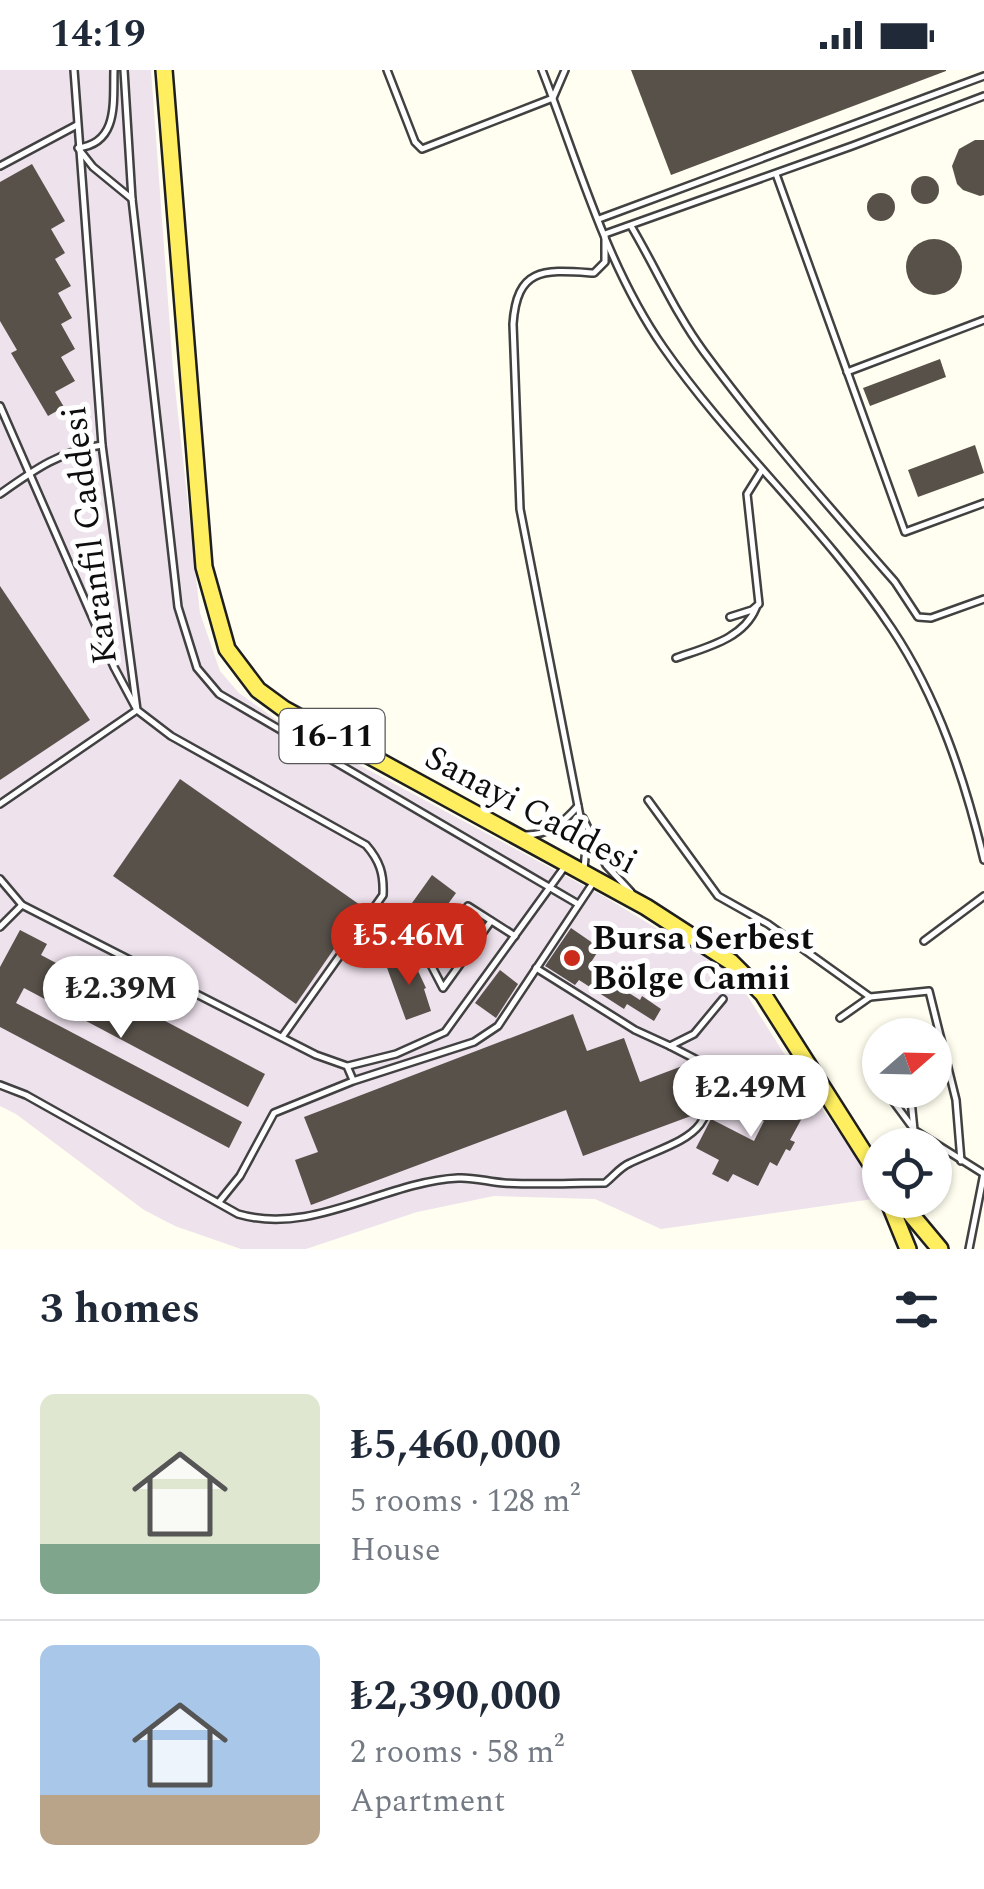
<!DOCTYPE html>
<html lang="en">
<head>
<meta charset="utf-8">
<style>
	:root { --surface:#fff; --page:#f6f6f7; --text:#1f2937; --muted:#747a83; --line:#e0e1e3; --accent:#ca2b1b }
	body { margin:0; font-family:Spectral,serif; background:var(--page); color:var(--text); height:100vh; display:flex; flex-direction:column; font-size:38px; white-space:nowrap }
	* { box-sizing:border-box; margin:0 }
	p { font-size:32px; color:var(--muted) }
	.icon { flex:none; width:55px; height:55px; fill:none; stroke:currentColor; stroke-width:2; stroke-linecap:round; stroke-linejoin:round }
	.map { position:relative; height:1179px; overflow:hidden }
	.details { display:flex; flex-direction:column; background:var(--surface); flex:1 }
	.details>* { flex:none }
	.needle { width:65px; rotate:70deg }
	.tools { position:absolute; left:862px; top:948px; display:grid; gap:20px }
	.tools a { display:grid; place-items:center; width:90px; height:90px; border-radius:50%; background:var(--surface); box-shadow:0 2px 8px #0004; font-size:50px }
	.price { position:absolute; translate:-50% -85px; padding:0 22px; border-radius:35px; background:#fff; color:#222; font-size:32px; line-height:65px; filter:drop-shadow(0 2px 5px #0008) }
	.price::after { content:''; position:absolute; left:50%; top:60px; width:30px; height:22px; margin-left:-15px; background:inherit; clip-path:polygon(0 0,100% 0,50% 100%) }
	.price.selected { background:var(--accent); color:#fff }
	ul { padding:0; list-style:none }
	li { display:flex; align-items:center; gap:30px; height:250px; padding:0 40px }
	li+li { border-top:2px solid var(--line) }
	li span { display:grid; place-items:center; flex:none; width:280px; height:200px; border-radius:15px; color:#555 }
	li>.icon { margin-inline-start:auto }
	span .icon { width:120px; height:120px; fill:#fffc; stroke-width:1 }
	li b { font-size:42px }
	h2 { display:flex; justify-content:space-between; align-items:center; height:120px; padding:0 40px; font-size:42px }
	.status { display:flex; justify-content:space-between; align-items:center; height:70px; padding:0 50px; background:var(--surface); direction:ltr }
	.status svg { height:28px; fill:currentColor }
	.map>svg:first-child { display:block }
</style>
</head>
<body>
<div class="status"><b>14:19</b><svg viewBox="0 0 49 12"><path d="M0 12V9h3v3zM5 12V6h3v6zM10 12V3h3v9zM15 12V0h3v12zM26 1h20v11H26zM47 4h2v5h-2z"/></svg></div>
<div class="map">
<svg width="984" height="1179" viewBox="0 0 984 1179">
	<rect width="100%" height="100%" fill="#fffef0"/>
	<polygon fill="#eee2ed" points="0,0 151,0 173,299 200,543 220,601 239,623 281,653 605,827 722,898 745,922 795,1001 880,1120 880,1128 661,1159 595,1129 494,1126 417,1142 306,1179 241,1179 175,1156 144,1140 16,1044 0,1036"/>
	<g fill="#58514a">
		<polygon points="631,0 946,0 946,1 671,105"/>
		<polygon points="975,70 984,70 984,125 980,126 963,120 957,114 952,96 959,79"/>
		<polygon points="32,94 65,151 51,159 65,183 55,189 71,216 58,223 72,248 61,254 75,279 61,287 75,311 55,322 64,337 48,346 11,283 17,280 0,251 0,112"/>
		<circle cx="925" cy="120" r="14"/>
		<circle cx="881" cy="137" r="14"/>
		<circle cx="934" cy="197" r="28"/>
		<polygon points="940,289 946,307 870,336 863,318"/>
		<polygon points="975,375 984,403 918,427 908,400"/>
		<polygon points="0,516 90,650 0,710"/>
		<polygon points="180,709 363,837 296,934 113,806"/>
		<polygon points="432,805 456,823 443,841 447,844 439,854 436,851 426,865 402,847"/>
		<polygon points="571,858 600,878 588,897 640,930 642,926 661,939 654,951 627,934 624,939 579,910 575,915 545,896"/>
		<polygon points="20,860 47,874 41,885 265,1004 248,1037 24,918 16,933 242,1052 229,1078 0,957 0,897"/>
		<polygon points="411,886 426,918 424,919 431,941 406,950 386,895"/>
		<polygon points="500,900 518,914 496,948 475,933"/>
		<polygon points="573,944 587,981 624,968 640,1012 685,995 700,1037 699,1043 583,1086 566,1040 311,1135 295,1090 318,1082 304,1047"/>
		<polygon points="751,1013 764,1020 761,1027 802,1048 790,1070 795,1072 790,1081 786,1079 777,1096 770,1092 758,1116 733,1104 728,1112 712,1104 719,1090 696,1078 711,1049 754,1071 764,1051 738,1037"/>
	</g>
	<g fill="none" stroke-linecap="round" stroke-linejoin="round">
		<g stroke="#414141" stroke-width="10">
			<g id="lane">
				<path d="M74 0 102 375 137 640 171 666 366 775C380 791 384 804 383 825L282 967"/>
				<path d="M114 0C113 32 119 73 78 78L93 97 132 129"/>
				<polyline points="124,0 132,129 178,537 197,598 219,624 578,834"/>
				<polyline points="387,0 415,72 422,79 553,28 565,0"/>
				<path d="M542 0C578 92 606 195 663 277 732 376 825 458 892 559 938 628 965 710 984 790"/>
				<polyline points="0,96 77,55"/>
				<polyline points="776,104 905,462 984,433"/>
				<polyline points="599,149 984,6"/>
				<path d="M631 156C656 198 675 243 704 282 763 362 830 438 895 512L918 547 931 548 984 529"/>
				<polyline points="847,302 984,250"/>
				<polyline points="0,336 114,597 137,640 0,734"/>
				<path d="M0 424C34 400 60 381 102 375"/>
				<polyline points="730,547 752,540 759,534 747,424 762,400"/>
				<path d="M676 588C707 577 743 569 756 538"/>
				<polyline points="648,730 718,826 768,854 870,927"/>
				<polyline points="583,748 606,795 631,822"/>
				<path d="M526 765C549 765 564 752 578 736"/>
				<path d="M584 799 586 777 520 439 513 254C517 196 545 200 594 203L605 192V164L852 76 984 26"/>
				<polyline points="0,809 22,835 316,985 347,996 353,1010"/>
				<polyline points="0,857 22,835"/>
				<polyline points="389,861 429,891 443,918 491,851"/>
				<polyline points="924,871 984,826"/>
				<polyline points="429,890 468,836 515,866"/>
				<polyline points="536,898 635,960 670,976 694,964 723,929"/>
				<polyline points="840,948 870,927 929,921 956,1030 961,1091"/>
				<polyline points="348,996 396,984 445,962 566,795"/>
				<path d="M0 1015 26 1025 238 1144C313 1166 383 1112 458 1108 473 1107 489 1112 504 1113 537 1115 571 1113 605 1113 613 1107 620 1097 630 1093 684 1068 725 1064 701 992L670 976"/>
				<polyline points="885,1020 913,1058"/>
				<polyline points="910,1020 914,1060 984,1104"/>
				<polyline points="219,1132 240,1106 274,1043 353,1011 474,972 498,956 595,810"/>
				<polyline points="969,1179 984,1103"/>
			</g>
		</g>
		<g stroke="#1f1f1f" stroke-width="20">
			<g id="primary">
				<polyline points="164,0 204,497 227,579 258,620 284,639 646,837 731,892 763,924 880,1108"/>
				<polyline points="888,1130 908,1179"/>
				<polyline points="899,1130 940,1179"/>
			</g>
		</g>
		<use href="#lane" stroke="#fff" stroke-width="5"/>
		<use href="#primary" stroke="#ffef60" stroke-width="15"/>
	</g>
	<circle fill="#ca2b1b" stroke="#fff" stroke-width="4" cx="572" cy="888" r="10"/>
	<g text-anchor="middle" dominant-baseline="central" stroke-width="10" stroke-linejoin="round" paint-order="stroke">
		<rect fill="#fff" stroke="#565656" stroke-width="2.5" x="279.5" y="639" width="105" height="54" rx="8"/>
		<g font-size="32" font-weight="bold" fill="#0e0e0e">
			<text x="332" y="666">16-11</text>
		</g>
		<g font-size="35" fill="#0e0e0e" stroke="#fff">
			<text transform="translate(90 465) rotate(-97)">Karanfil Caddesi</text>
			<text transform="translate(531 740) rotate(28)">Sanayi Caddesi</text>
		</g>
		<g font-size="35" font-weight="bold" fill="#0e0e0e" stroke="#fff" text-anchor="start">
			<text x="592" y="868">Bursa Serbest<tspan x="592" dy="40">Bölge Camii</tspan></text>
		</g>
	</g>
</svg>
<div class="tools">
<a><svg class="needle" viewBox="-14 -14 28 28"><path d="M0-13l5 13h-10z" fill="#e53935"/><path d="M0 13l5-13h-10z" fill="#747a83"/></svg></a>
<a><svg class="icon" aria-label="locate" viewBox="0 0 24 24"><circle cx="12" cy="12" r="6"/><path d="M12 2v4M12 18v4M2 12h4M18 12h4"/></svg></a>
</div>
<b class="price selected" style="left:409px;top:918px">₺5.46M</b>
<b class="price" style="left:121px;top:971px">₺2.39M</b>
<b class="price" style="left:751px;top:1070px">₺2.49M</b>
</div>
<section class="details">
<h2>3 homes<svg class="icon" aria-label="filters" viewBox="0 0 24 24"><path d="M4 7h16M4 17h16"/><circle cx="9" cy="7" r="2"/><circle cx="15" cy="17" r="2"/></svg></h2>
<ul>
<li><span style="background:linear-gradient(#dfe7d0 75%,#7fa58c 0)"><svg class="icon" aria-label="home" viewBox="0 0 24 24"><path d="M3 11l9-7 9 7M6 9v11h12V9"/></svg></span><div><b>₺5,460,000</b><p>5 rooms · 128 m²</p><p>House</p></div></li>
<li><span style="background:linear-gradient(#a9c7e8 75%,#b9a48a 0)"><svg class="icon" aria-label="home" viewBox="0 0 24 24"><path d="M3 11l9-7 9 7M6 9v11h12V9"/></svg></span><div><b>₺2,390,000</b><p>2 rooms · 58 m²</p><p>Apartment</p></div></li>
</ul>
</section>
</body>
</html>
